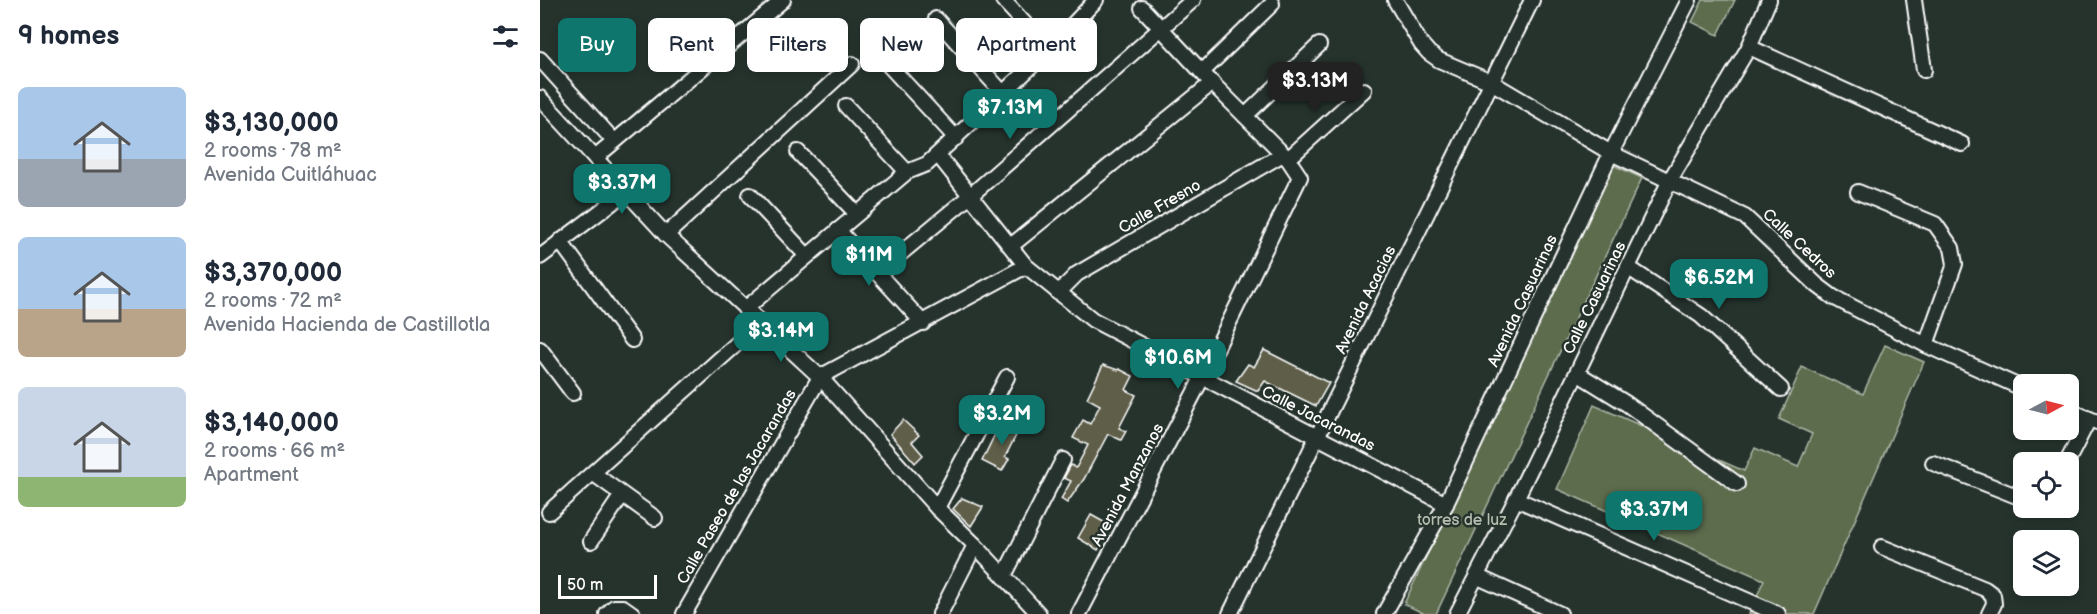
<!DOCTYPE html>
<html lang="en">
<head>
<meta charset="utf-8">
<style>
	:root { --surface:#fff; --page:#f6f6f7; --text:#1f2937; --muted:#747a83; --accent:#0f766e }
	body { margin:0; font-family:"Balsamiq Sans",sans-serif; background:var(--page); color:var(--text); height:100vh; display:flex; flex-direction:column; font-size:22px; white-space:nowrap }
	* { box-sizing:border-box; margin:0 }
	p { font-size:20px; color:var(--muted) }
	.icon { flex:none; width:33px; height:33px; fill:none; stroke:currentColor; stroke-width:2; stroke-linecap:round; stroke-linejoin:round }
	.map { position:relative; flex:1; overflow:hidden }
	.panel { display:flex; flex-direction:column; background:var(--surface); width:540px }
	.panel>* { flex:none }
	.top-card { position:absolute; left:18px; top:18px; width:570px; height:54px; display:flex; gap:12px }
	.needle { width:39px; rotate:83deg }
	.fabs { position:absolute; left:1473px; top:374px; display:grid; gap:12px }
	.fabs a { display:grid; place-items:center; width:66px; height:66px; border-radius:9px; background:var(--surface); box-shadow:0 3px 9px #0003; font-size:30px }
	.scale { position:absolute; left:18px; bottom:15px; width:99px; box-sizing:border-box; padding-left:6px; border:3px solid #fff; border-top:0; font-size:16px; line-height:21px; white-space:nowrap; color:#fff; -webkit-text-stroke:4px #26332d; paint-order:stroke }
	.price { position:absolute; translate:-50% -51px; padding:0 14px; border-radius:12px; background:var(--accent); color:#fff; font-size:20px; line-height:39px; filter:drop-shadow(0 2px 3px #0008) }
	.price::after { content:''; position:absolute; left:50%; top:36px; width:18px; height:14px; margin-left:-9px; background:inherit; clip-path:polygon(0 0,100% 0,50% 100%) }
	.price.current { background:#222; color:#fff }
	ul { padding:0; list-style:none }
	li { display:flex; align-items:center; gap:18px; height:150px; padding:0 18px }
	li span { display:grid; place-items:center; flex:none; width:168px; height:120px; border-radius:9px; color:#555 }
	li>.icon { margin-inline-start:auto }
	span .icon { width:72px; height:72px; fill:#fffc; stroke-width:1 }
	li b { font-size:26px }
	h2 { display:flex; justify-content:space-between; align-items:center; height:72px; padding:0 18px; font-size:26px }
	.tag { padding:0 21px; border-radius:9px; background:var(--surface); box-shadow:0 3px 9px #0003; font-size:21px; line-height:54px }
	.tag.current { background:var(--accent); color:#fff }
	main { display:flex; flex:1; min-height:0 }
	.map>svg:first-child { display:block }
</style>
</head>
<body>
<main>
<section class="panel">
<h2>9 homes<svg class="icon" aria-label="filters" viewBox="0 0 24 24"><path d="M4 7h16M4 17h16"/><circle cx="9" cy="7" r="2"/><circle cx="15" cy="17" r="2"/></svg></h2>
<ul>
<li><span style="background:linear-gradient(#a9c7e8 60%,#9aa5b1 0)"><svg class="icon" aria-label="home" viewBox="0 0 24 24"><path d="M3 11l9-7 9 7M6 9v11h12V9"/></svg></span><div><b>$3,130,000</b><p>2 rooms · 78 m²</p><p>Avenida Cuitláhuac</p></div></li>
<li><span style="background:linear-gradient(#a9c7e8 60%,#b9a48a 0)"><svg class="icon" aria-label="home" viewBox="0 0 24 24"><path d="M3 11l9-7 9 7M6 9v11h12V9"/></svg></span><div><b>$3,370,000</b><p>2 rooms · 72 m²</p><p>Avenida Hacienda de Castillotla</p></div></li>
<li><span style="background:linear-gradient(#c9d6e8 75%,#8fb573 0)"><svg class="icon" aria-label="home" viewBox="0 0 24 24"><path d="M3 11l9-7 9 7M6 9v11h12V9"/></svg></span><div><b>$3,140,000</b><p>2 rooms · 66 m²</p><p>Apartment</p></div></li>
</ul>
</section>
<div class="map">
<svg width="1557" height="614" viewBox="0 0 1557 614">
	<rect width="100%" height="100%" fill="#26332d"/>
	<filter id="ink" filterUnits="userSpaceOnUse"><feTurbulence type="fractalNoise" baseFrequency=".0167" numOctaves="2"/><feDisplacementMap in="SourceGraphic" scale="12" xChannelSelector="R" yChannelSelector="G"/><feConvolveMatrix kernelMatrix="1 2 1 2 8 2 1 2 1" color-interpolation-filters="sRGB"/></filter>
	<g filter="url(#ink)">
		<g fill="#5d6c4e" stroke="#aeb6a6" stroke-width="1.5">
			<polygon points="1163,0 1195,0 1178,35 1152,22"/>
			<polygon points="1071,164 1102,178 896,614 885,614 864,604"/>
			<polygon points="1345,345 1384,362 1274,614 1209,614 1224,580 1017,489 1054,405 1204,471 1215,448 1258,467 1272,434 1239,419 1262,367 1323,394"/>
		</g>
		<g fill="#5f5e49" stroke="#fff" stroke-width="1.5">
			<polygon points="724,350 789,383 776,406 725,381 718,391 696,381 708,364 714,367"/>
			<polygon points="563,365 578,370 579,369 593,376 586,390 596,395 579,428 586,431 581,440 568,434 544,479 527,503 521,499 531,481 524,478 531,465 536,468 548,445 533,438 543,420 550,424 560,405 547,398"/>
			<polygon points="478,416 484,420 465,457 469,459 462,471 442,461 457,430 466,434"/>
			<polygon points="363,420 379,435 372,442 383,455 375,463 350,434"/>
			<polygon points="422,498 443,507 431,526 413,509"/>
			<polygon points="551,515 571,526 558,550 538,538"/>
		</g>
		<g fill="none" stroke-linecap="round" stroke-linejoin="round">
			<g stroke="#fff" stroke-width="18">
				<g id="minor">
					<polyline points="463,0 509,50"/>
					<polyline points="855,0 881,44 889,53 899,60 951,82 1071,153 1205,217 1277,285 1293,297 1386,345 1484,389"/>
					<polyline points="1374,0 1384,70"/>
					<polyline points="396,19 463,93"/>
					<polyline points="1209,47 1422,144"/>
					<polyline points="0,59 74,141"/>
					<polyline points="343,59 416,138"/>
					<polyline points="662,72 732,4"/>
					<polyline points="0,98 126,235 280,377 397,508 435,545 499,614"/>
					<polyline points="306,106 367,172"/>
					<polyline points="705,116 779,45"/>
					<polyline points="258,152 317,214"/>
					<polyline points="398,155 486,266 553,320 906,504"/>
					<polyline points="55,158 243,0"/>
					<polyline points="748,159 824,90"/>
					<polyline points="1318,192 1395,224 1412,248 1415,264 1386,345"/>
					<polyline points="210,195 267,256"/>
					<polyline points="298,230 383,323"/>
					<polyline points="126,235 312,64"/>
					<polyline points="20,241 92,340"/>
					<polyline points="472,245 672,83"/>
					<polyline points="0,257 85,193"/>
					<polyline points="1089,268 1161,316 1241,389"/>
					<polyline points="337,273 430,196 653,0"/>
					<polyline points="518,293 537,274 743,154"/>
					<polyline points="205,309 367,172 387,164 509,50 556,0"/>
					<polyline points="0,349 33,393"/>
					<polyline points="1037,373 1087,404 1197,484"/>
					<polyline points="1528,410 1557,422"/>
					<polyline points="1527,462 1549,419"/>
					<polyline points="1393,463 1484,499"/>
					<polyline points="54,474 115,518"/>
					<polyline points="976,499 1238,614"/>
					<polyline points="397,508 467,377"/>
					<polyline points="9,512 220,323"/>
					<polyline points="51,541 82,495"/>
					<polyline points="1342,547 1445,589 1453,595 1454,604 1449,614"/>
					<polyline points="464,576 523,460"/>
					<polyline points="938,577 1020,614"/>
					<polyline points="67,614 74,607 83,607 93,614"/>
					<polyline points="144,614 280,377 486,266"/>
					<polyline points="400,614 435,545"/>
					<polyline points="539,614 662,378 760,177 748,159 672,83 602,8"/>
					<polyline points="690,614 992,0"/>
					<polyline points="844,614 906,504 1071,153 1149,0"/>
					<polyline points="917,614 976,499 1130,180 1209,47 1229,0"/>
				</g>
			</g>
			<use href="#minor" stroke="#26332d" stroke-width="14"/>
		</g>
	</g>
	<g text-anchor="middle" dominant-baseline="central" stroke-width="5" stroke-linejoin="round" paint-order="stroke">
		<g font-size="16" fill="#fff" stroke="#26332d">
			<text transform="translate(620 207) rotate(-30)">Calle Fresno</text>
			<text transform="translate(1259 244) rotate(43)">Calle Cedros</text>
			<text transform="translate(1055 298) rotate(-64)">Calle Casuarinas</text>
			<text transform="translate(826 300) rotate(-64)">Avenida Acacias</text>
			<text transform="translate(983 301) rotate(-65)">Avenida Casuarinas</text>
			<text transform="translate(778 419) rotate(27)">Calle Jacarandas</text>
			<text transform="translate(588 485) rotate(-62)">Avenida Manzanos</text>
			<text transform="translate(197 487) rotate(-60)">Calle Paseo de las Jacarandas</text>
		</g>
		<g font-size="16" fill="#b6bdaf" stroke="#26332d">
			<text x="922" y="520">torres de luz</text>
		</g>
	</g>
</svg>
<div class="fabs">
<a><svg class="needle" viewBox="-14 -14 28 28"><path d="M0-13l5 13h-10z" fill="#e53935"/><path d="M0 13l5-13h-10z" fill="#747a83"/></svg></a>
<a><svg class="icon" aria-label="locate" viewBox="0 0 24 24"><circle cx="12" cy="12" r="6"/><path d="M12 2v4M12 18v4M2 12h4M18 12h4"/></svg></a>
<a><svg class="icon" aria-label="layers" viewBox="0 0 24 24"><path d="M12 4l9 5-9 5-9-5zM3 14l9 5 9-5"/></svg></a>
</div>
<div class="scale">50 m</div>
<b class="price current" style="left:775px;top:113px">$3.13M</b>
<b class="price" style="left:470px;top:140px">$7.13M</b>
<b class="price" style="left:82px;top:215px">$3.37M</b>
<b class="price" style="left:329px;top:287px">$11M</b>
<b class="price" style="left:1179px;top:310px">$6.52M</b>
<b class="price" style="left:241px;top:363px">$3.14M</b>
<b class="price" style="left:638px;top:390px">$10.6M</b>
<b class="price" style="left:462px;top:446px">$3.2M</b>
<b class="price" style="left:1114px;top:542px">$3.37M</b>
<div class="top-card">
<a class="tag current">Buy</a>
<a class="tag">Rent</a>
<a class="tag">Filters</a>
<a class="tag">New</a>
<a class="tag">Apartment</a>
</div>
</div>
</main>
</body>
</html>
